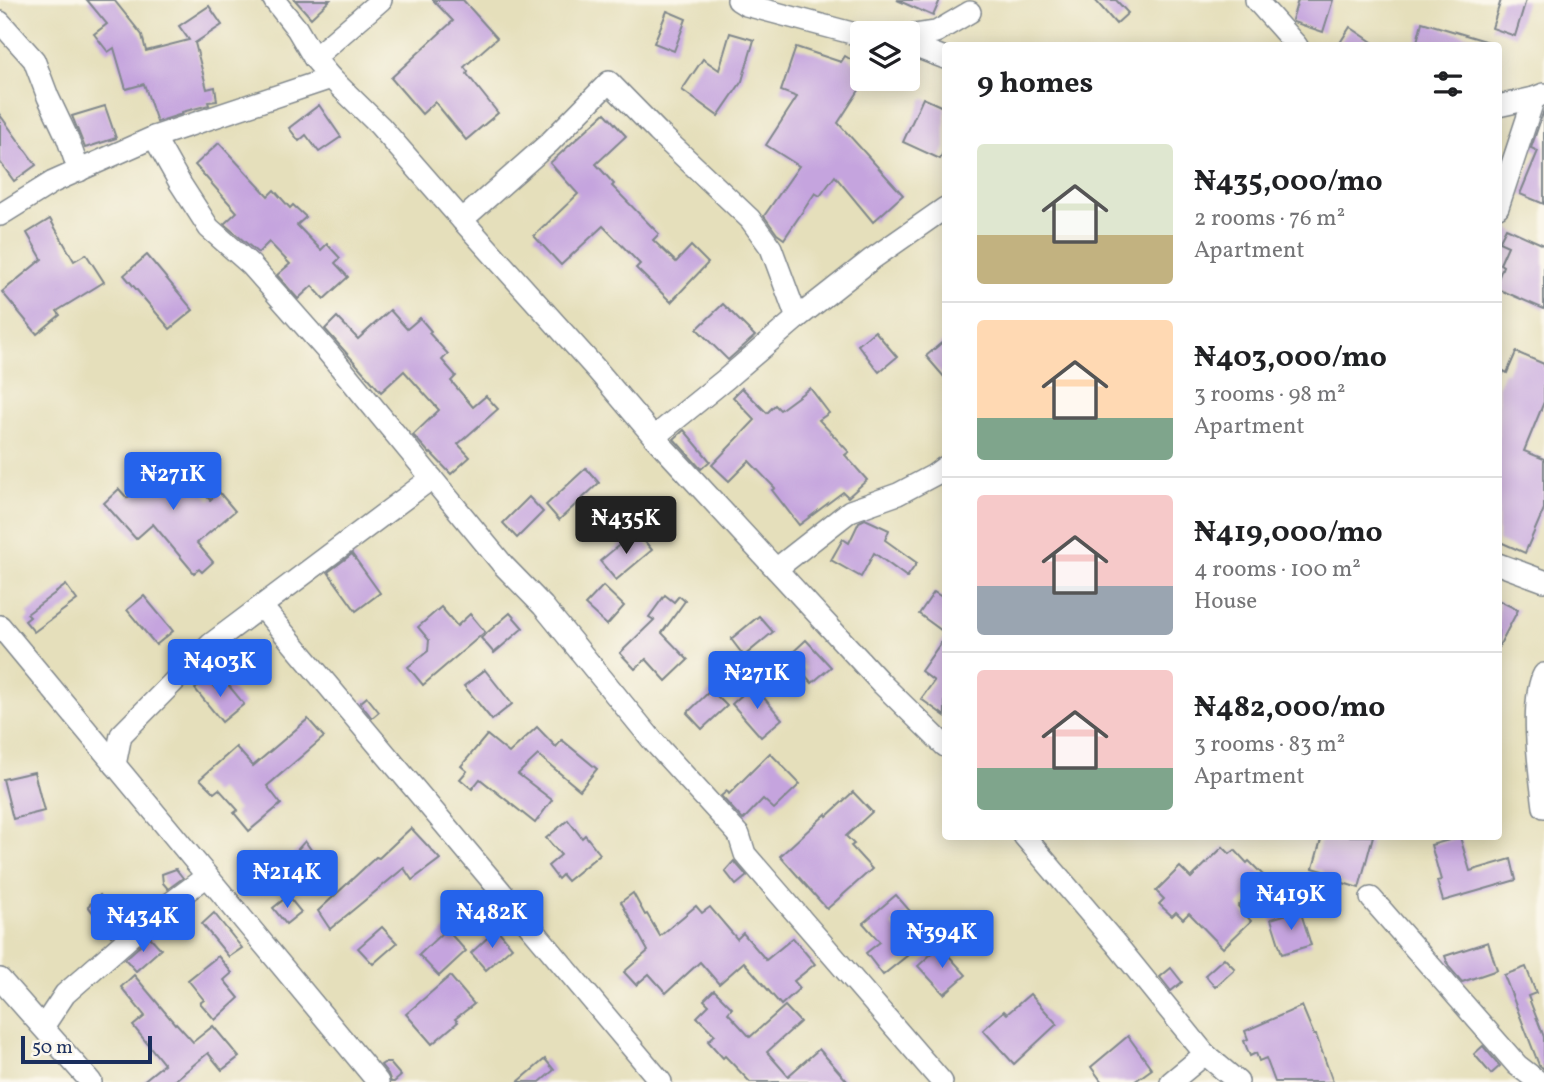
<!DOCTYPE html>
<html lang="en">
<head>
<meta charset="utf-8">
<style>
	:root { --surface:#fff; --page:#f6f6f6; --text:#202124; --muted:#757577; --line:#e0e0e0; --accent:#2563eb }
	body { margin:0; font-family:Vollkorn,serif; background:var(--page); color:var(--text); height:100vh; display:flex; flex-direction:column; font-size:26px; white-space:nowrap }
	* { box-sizing:border-box; margin:0 }
	p { font-size:23px; color:var(--muted) }
	.icon { flex:none; width:38px; height:38px; fill:none; stroke:currentColor; stroke-width:2; stroke-linecap:round; stroke-linejoin:round }
	.map { position:relative; flex:1; overflow:hidden }
	.panel { position:absolute; left:942px; top:42px; width:560px; height:798px; display:flex; flex-direction:column; background:var(--surface); border-radius:7px; box-shadow:0 4px 18px #0003 }
	.panel>* { flex:none }
	.buttons { position:absolute; left:850px; top:21px; display:grid; gap:14px }
	.buttons a { display:grid; place-items:center; width:70px; height:70px; border-radius:7px; background:var(--surface); box-shadow:0 4px 18px #0003; font-size:35px }
	.scale { position:absolute; left:21px; bottom:18px; width:131px; box-sizing:border-box; padding-left:7px; border:4px solid #1b2f5e; border-top:0; font-size:19px; line-height:24px; white-space:nowrap; color:#1b2f5e; -webkit-text-stroke:5px #fbf7ec; paint-order:stroke }
	.price { position:absolute; translate:-50% -60px; padding:0 16px; border-radius:7px; background:var(--accent); color:#fff; font-size:23px; line-height:46px; filter:drop-shadow(0 2px 4px #0008) }
	.price::after { content:''; position:absolute; left:50%; top:42px; width:21px; height:16px; margin-left:-10px; background:inherit; clip-path:polygon(0 0,100% 0,50% 100%) }
	.price.current { background:#222; color:#fff }
	ul { padding:0; list-style:none }
	li { display:flex; align-items:center; gap:21px; height:175px; padding:0 35px }
	li+li { border-top:2px solid var(--line) }
	li span { display:grid; place-items:center; flex:none; width:196px; height:140px; border-radius:7px; color:#555 }
	li>.icon { margin-inline-start:auto }
	span .icon { width:84px; height:84px; fill:#fffc; stroke-width:1 }
	li b { font-size:30px }
	h2 { display:flex; justify-content:space-between; align-items:center; height:84px; padding:0 35px; font-size:30px }
	.map>svg:first-child { display:block }
</style>
</head>
<body>
<div class="map">
<svg width="1544" height="1082" viewBox="0 0 1544 1082">
	<rect width="100%" height="100%" fill="#fbf7ec"/>
	<filter id="ink" filterUnits="userSpaceOnUse"><feTurbulence type="fractalNoise" baseFrequency=".0143" numOctaves="2"/><feDisplacementMap in="SourceGraphic" scale="14" xChannelSelector="R" yChannelSelector="G"/><feConvolveMatrix kernelMatrix="1 2 1 2 8 2 1 2 1" color-interpolation-filters="sRGB"/></filter>
	<filter id="wash" filterUnits="userSpaceOnUse"><feTurbulence type="fractalNoise" baseFrequency=".00686" numOctaves="4" result="noise"/><feDisplacementMap in="SourceGraphic" scale="28" xChannelSelector="R" yChannelSelector="G"/><feGaussianBlur stdDeviation="1.57" result="paint"/><feColorMatrix in="noise" values="0 0 0 0 0 0 0 0 0 0 0 0 0 0 0 0 0 1.4 0 .05"/><feComposite in="paint" operator="in"/></filter>
	<g filter="url(#wash)">
		<rect width="100%" height="100%" fill="#e5dfbb"/>
		<g id="blocks">
			<g fill="#c5a4de">
				<polygon points="87,0 114,0 142,35 146,51 189,40 179,26 209,6 222,25 195,43 207,89 215,87 217,101 208,102 209,105 182,112 182,114 157,122 144,84 126,89 114,48 108,52 94,34 107,24"/>
				<polygon points="295,0 330,0 311,18"/>
				<polygon points="433,0 463,0 497,38 464,67 468,72 467,74 498,113 466,140 435,102 422,114 391,78 453,21"/>
				<polygon points="897,0 940,0 933,16"/>
				<polygon points="1095,0 1116,0 1128,13 1116,24"/>
				<polygon points="1298,0 1333,0 1323,32 1293,22 1292,20"/>
				<polygon points="1501,0 1526,0 1515,36 1492,28"/>
				<polygon points="667,11 686,19 674,51 654,43"/>
				<polygon points="1422,22 1489,42 1488,46 1416,46"/>
				<polygon points="1350,27 1378,46 1338,46"/>
				<polygon points="730,33 754,40 742,81 718,116 682,90 703,59 719,70"/>
				<polygon points="796,47 841,62 845,56 863,67 863,84 838,123 903,195 873,222 835,176 820,196 815,193 784,239 777,234 764,216 799,166 766,145 797,97 781,91"/>
				<polygon points="923,98 945,108 945,148 940,159 903,142"/>
				<polygon points="319,105 341,137 319,152 306,135 299,141 289,128"/>
				<polygon points="105,106 116,138 85,148 72,116"/>
				<polygon points="1544,110 1544,204 1520,194 1538,151 1531,148"/>
				<polygon points="605,113 626,136 596,164 614,184 612,186 659,234 653,240 676,262 691,246 708,263 671,302 636,268 640,264 603,226 561,265 534,236 578,194 550,163"/>
				<polygon points="0,115 36,165 14,181 0,162"/>
				<polygon points="219,143 268,196 274,190 290,208 293,205 306,217 297,225 321,250 327,244 340,258 335,263 348,277 324,299 312,286 298,299 277,275 290,264 269,242 258,253 224,224 237,212 195,165"/>
				<polygon points="50,219 74,261 86,254 104,282 57,311 60,315 37,334 2,292 42,259 27,233"/>
				<polygon points="1506,228 1544,245 1544,309 1498,289 1498,279 1503,266 1500,264 1508,246 1499,242"/>
				<polygon points="147,255 193,310 170,329 124,275"/>
				<polygon points="723,304 755,336 728,360 697,329"/>
				<polygon points="390,310 407,329 420,318 431,331 429,333 448,354 442,360 456,376 451,381 473,407 486,396 498,409 458,444 470,457 451,474 431,453 430,454 423,446 413,435 439,410 404,371 381,392 325,329 337,317 358,339"/>
				<polygon points="875,331 897,357 879,372 858,345"/>
				<polygon points="945,340 945,378 926,356"/>
				<polygon points="1516,352 1544,364 1544,402 1524,451 1544,459 1544,509 1525,553 1498,541 1498,386 1504,371 1507,373"/>
				<polygon points="742,388 767,413 775,405 780,410 810,388 829,413 819,420 849,452 845,455 867,480 848,497 843,492 799,525 772,490 775,488 749,461 729,481 712,465 755,420 733,397"/>
				<polygon points="684,430 710,461 701,469 674,439"/>
				<polygon points="171,455 210,500 219,492 235,511 197,543 213,562 202,572 199,569 194,573 153,524 136,539 104,503 119,489 127,498 150,479 147,475"/>
				<polygon points="586,468 599,483 559,520 546,505"/>
				<polygon points="529,497 543,512 517,538 503,523"/>
				<polygon points="865,519 889,530 885,540 917,563 907,577 874,553 861,577 831,560 843,539 849,543 859,522"/>
				<polygon points="636,531 652,550 616,580 600,561"/>
				<polygon points="352,554 380,593 356,611 328,572"/>
				<polygon points="66,585 77,600 34,632 25,621 30,617 27,614"/>
				<polygon points="603,586 624,606 607,625 585,605"/>
				<polygon points="934,592 945,599 945,633 919,614"/>
				<polygon points="665,595 674,602 679,596 685,601 662,633 688,660 666,681 646,659 635,669 620,653 654,620 649,617"/>
				<polygon points="144,596 173,631 156,645 127,610"/>
				<polygon points="1498,600 1518,610 1498,648"/>
				<polygon points="441,607 457,626 470,614 485,632 423,685 408,667 428,651 429,640 418,627"/>
				<polygon points="510,613 523,628 494,653 481,638"/>
				<polygon points="759,616 773,632 744,656 731,639"/>
				<polygon points="945,637 945,716 921,699 934,681 921,671"/>
				<polygon points="806,640 831,667 812,683 802,672 806,669 792,653"/>
				<polygon points="485,670 512,704 492,720 464,686"/>
				<polygon points="208,678 216,688 225,681 244,704 222,722 195,689"/>
				<polygon points="753,685 782,719 761,737 732,704"/>
				<polygon points="711,690 727,706 702,729 687,713"/>
				<polygon points="367,697 379,712 372,718 360,703"/>
				<polygon points="308,719 324,737 267,786 281,804 249,831 234,813 238,810 219,789 214,793 200,779 236,747 253,766"/>
				<polygon points="537,727 556,747 562,740 597,769 580,790 538,755 518,774 552,800 535,823 480,779 472,789 460,779 467,771 461,766 487,735 509,753"/>
				<polygon points="770,753 800,784 774,809 763,799 743,820 721,796 727,791 729,794"/>
				<polygon points="34,772 44,811 13,819 3,779"/>
				<polygon points="853,792 872,812 846,836 854,844 851,846 872,869 827,909 780,856 826,814 827,816"/>
				<polygon points="568,820 582,838 585,835 600,854 567,881 562,875 558,879 548,866 561,855 546,838"/>
				<polygon points="411,828 440,859 412,880 404,868 330,929 318,911 376,857 379,858"/>
				<polygon points="1322,836 1373,836 1359,888 1321,876 1323,871 1313,868"/>
				<polygon points="1460,837 1470,871 1511,859 1516,880 1443,901 1437,881 1441,880 1431,845"/>
				<polygon points="305,841 318,860 291,878 282,867"/>
				<polygon points="1223,847 1230,854 1235,850 1247,863 1249,861 1266,878 1238,906 1251,921 1223,948 1189,913 1183,919 1176,912 1172,916 1159,904 1164,899 1156,891 1180,867 1191,878"/>
				<polygon points="734,861 747,876 736,885 725,871"/>
				<polygon points="176,869 183,878 168,889 163,883 162,874"/>
				<polygon points="633,893 645,915 647,914 660,936 696,906 702,913 710,907 737,939 743,933 766,960 793,938 815,964 794,981 800,988 781,1005 744,962 719,984 700,962 666,993 649,974 636,985 624,972 648,951 621,902"/>
				<polygon points="100,895 125,924 111,936 88,906"/>
				<polygon points="896,895 910,911 892,925 913,951 883,975 866,953 880,942 863,923"/>
				<polygon points="288,896 301,912 286,924 273,908"/>
				<polygon points="1300,910 1311,945 1282,954 1271,919"/>
				<polygon points="214,913 242,948 229,957 202,924"/>
				<polygon points="382,927 397,943 373,964 358,948"/>
				<polygon points="446,929 466,951 439,976 419,955"/>
				<polygon points="497,929 512,947 486,970 471,953"/>
				<polygon points="150,937 161,949 136,971 125,959"/>
				<polygon points="1488,942 1497,970 1462,982 1449,967 1445,956"/>
				<polygon points="940,946 966,975 944,994 918,966"/>
				<polygon points="218,956 232,973 224,980 239,998 215,1020 200,1003 204,1000 188,980"/>
				<polygon points="1224,958 1235,969 1215,987 1205,975"/>
				<polygon points="1526,967 1536,993 1528,996 1544,1037 1544,1069 1539,1065 1504,975"/>
				<polygon points="1171,968 1182,982 1171,991 1160,977"/>
				<polygon points="134,975 175,1024 176,1023 193,1042 213,1026 239,1057 222,1070 208,1053 173,1082 142,1082 164,1064 133,1026 145,1016 121,987"/>
				<polygon points="450,976 474,1004 455,1019 458,1022 432,1044 406,1014"/>
				<polygon points="714,990 732,1008 728,1013 750,1037 785,1006 800,1022 767,1052 788,1076 819,1049 848,1082 750,1082 725,1056 723,1058 708,1041 715,1035 697,1017 709,1005 704,1000"/>
				<polygon points="1030,994 1057,1024 1014,1064 983,1030 1004,1011 1007,1014"/>
				<polygon points="1302,1006 1314,1035 1316,1035 1333,1082 1275,1082 1266,1058 1259,1061 1256,1053 1250,1056 1244,1041 1248,1039 1245,1031"/>
				<polygon points="1128,1036 1152,1069 1134,1082 1102,1082 1091,1067"/>
				<polygon points="1483,1046 1500,1066 1491,1074 1474,1054"/>
				<polygon points="545,1059 554,1070 540,1082 518,1082"/>
				<polygon points="384,1063 390,1063 401,1076 394,1082 391,1082 388,1074 381,1065"/>
			</g>
		</g>
	</g>
	<g filter="url(#ink)">
		<use href="#blocks" fill-opacity="0" stroke="#80878c" stroke-width="2"/>
		<g fill="none" stroke-linecap="round" stroke-linejoin="round">
			<g stroke="#80878c" stroke-width="24">
				<g id="street">
					<polyline points="274,0 297,29 314,58 331,78 380,126 462,220 597,370 654,437 882,684 945,746"/>
					<polyline points="738,0 746,5 863,36"/>
					<polyline points="1256,0 1297,46"/>
					<polyline points="0,22 34,60 48,97 67,137 79,171"/>
					<polyline points="908,36 936,32 970,12"/>
					<polyline points="908,44 945,58"/>
					<polyline points="314,58 381,0"/>
					<polyline points="1498,106 1534,98 1544,94"/>
					<polyline points="154,137 180,183 209,228 251,265 327,351 504,566 543,606 653,741 739,835 745,854 942,1082"/>
					<polyline points="1498,207 1534,98"/>
					<polyline points="0,215 53,182 154,137 331,78"/>
					<polyline points="462,220 549,143 609,82 658,132 750,219 771,248 797,318"/>
					<polyline points="654,437 727,378 797,318 872,259 945,208"/>
					<polyline points="1498,564 1544,581"/>
					<polyline points="776,569 850,511 898,494 934,475 945,467"/>
					<polyline points="262,607 661,1082"/>
					<polyline points="0,626 378,1082"/>
					<path d="M1544 674C1529 700 1540 776 1544 807"/>
					<polyline points="115,765 121,735 211,644 432,478"/>
					<polyline points="1024,836 1116,944 1205,1054 1238,1082"/>
					<polyline points="1371,898 1517,1065 1539,1082"/>
					<polyline points="0,979 91,1082"/>
					<polyline points="43,1027 65,994 160,911 207,876"/>
					<polyline points="1171,1082 1205,1054"/>
				</g>
			</g>
			<use href="#street" stroke="#fff" stroke-width="21"/>
		</g>
	</g>
</svg>
<div class="buttons">
<a><svg class="icon" aria-label="layers" viewBox="0 0 24 24"><path d="M12 4l9 5-9 5-9-5zM3 14l9 5 9-5"/></svg></a>
</div>
<div class="scale">50 m</div>
<b class="price" style="left:173px;top:512px">₦271K</b>
<b class="price current" style="left:626px;top:556px">₦435K</b>
<b class="price" style="left:220px;top:699px">₦403K</b>
<b class="price" style="left:757px;top:711px">₦271K</b>
<b class="price" style="left:287px;top:910px">₦214K</b>
<b class="price" style="left:1291px;top:932px">₦419K</b>
<b class="price" style="left:492px;top:950px">₦482K</b>
<b class="price" style="left:143px;top:954px">₦434K</b>
<b class="price" style="left:942px;top:970px">₦394K</b>
<section class="panel">
<h2>9 homes<svg class="icon" aria-label="filters" viewBox="0 0 24 24"><path d="M4 7h16M4 17h16"/><circle cx="9" cy="7" r="2"/><circle cx="15" cy="17" r="2"/></svg></h2>
<ul>
<li><span style="background:linear-gradient(#dfe7d0 65%,#c2b280 0)"><svg class="icon" aria-label="home" viewBox="0 0 24 24"><path d="M3 11l9-7 9 7M6 9v11h12V9"/></svg></span><div><b>₦435,000/mo</b><p>2 rooms · 76 m²</p><p>Apartment</p></div></li>
<li><span style="background:linear-gradient(#ffd9b3 70%,#7fa58c 0)"><svg class="icon" aria-label="home" viewBox="0 0 24 24"><path d="M3 11l9-7 9 7M6 9v11h12V9"/></svg></span><div><b>₦403,000/mo</b><p>3 rooms · 98 m²</p><p>Apartment</p></div></li>
<li><span style="background:linear-gradient(#f6c9c9 65%,#9aa5b1 0)"><svg class="icon" aria-label="home" viewBox="0 0 24 24"><path d="M3 11l9-7 9 7M6 9v11h12V9"/></svg></span><div><b>₦419,000/mo</b><p>4 rooms · 100 m²</p><p>House</p></div></li>
<li><span style="background:linear-gradient(#f6c9c9 70%,#7fa58c 0)"><svg class="icon" aria-label="home" viewBox="0 0 24 24"><path d="M3 11l9-7 9 7M6 9v11h12V9"/></svg></span><div><b>₦482,000/mo</b><p>3 rooms · 83 m²</p><p>Apartment</p></div></li>
</ul>
</section>
</div>
</body>
</html>
